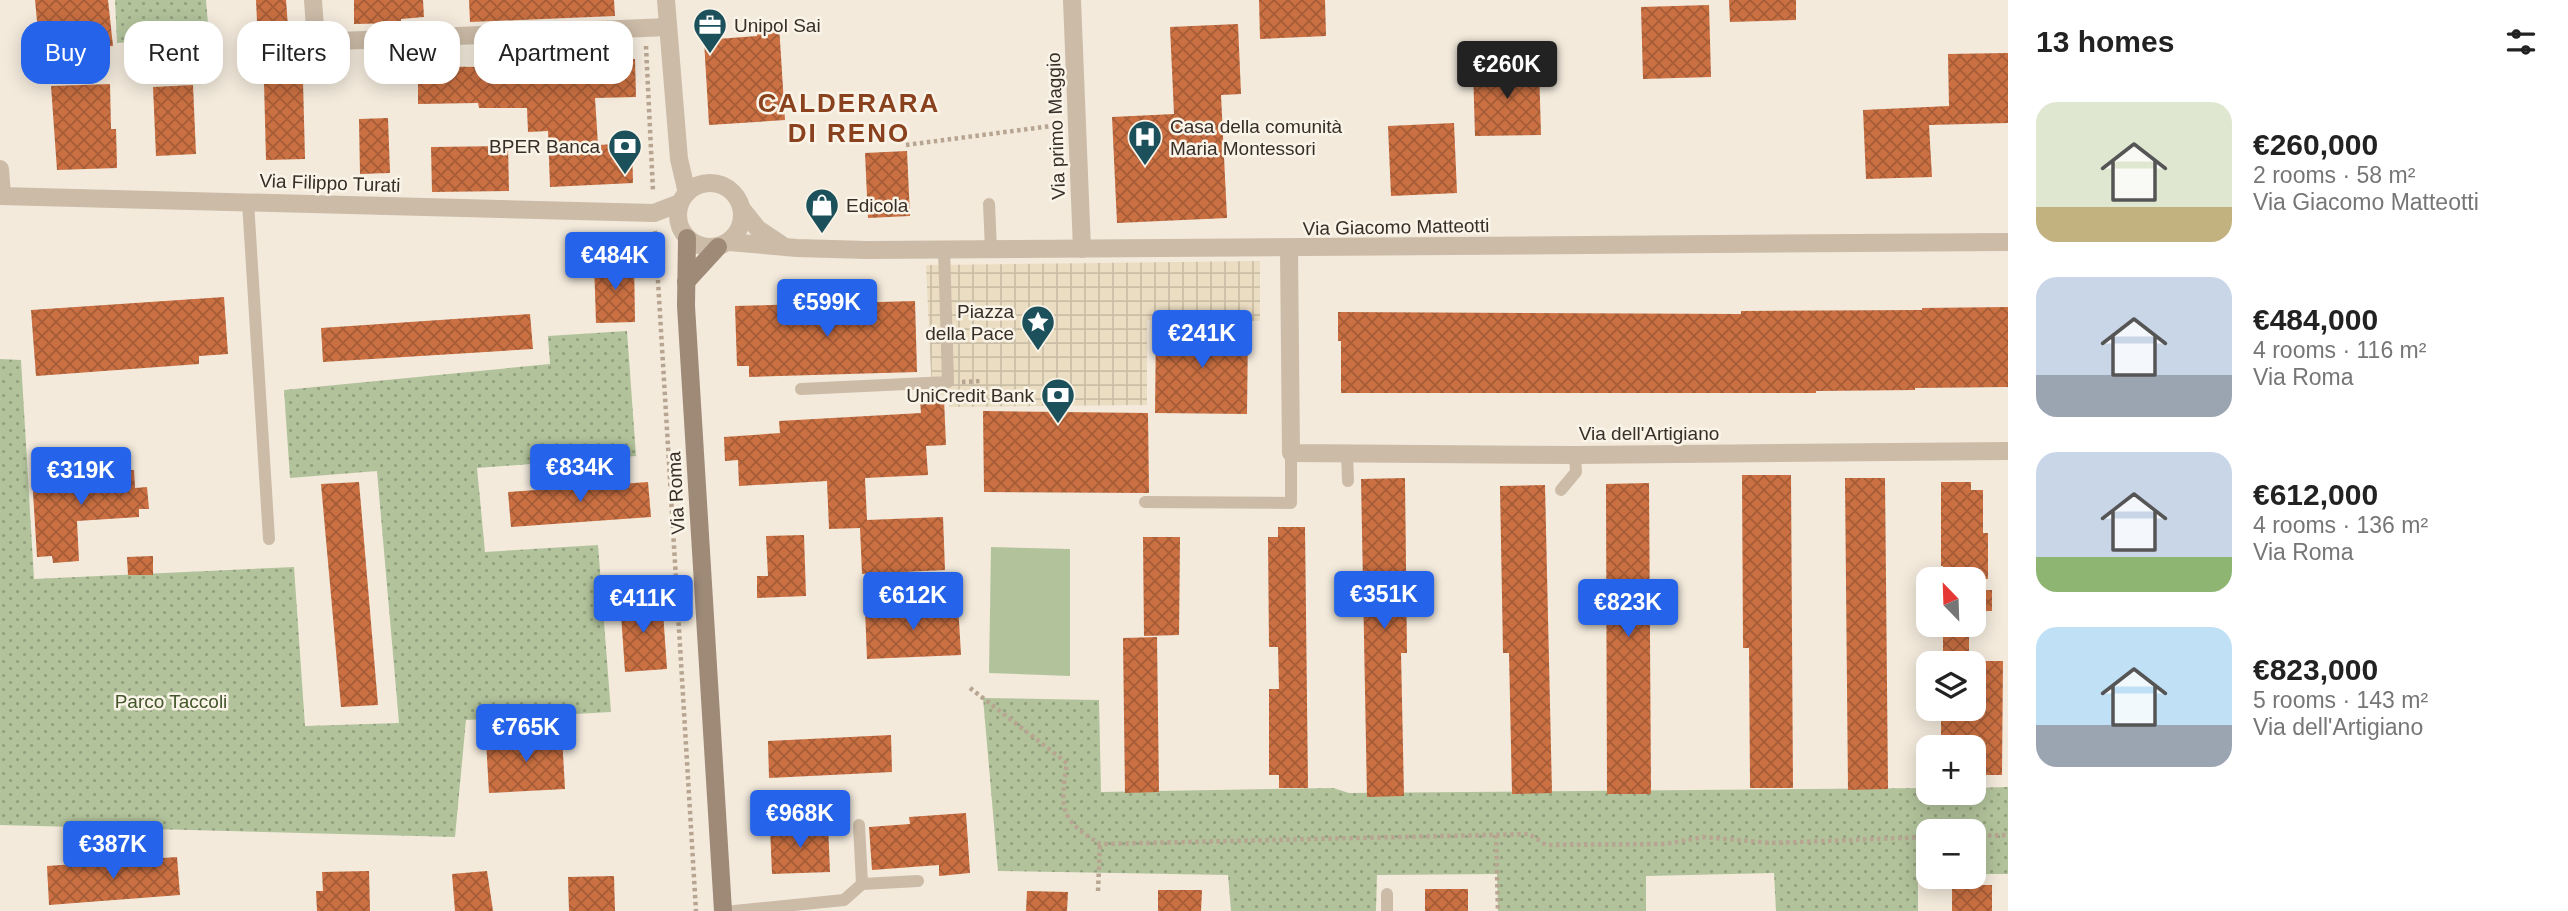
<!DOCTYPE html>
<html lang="en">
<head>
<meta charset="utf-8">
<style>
	:root { --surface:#fff; --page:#f2f2f2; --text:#222; --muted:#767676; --accent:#2563eb }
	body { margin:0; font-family:Arial,sans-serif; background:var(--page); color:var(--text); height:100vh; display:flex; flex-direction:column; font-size:26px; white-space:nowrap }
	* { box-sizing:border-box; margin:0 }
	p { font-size:23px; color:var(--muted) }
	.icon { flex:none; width:38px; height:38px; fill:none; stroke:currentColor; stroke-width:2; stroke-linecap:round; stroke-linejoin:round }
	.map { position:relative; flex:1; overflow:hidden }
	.sheet { display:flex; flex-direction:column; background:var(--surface); width:560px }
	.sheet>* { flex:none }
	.guide { position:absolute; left:21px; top:21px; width:665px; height:63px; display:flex; gap:14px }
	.needle { width:46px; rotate:337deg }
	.controls { position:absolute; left:1916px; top:567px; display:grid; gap:14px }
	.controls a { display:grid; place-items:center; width:70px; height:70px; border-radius:14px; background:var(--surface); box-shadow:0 4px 18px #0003; font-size:35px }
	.price { position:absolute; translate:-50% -60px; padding:0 16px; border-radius:7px; background:var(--accent); color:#fff; font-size:23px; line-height:46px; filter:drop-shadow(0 2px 4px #0008) }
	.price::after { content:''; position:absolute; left:50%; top:42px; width:21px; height:16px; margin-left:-10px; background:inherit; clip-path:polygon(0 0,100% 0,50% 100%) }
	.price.active { background:#222; color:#fff }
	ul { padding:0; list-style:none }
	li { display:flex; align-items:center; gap:21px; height:175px; padding:0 28px }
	li span { display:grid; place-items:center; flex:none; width:196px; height:140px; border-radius:21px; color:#555 }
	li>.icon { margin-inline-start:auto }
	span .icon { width:84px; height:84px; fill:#fffc; stroke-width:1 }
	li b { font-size:30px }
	h2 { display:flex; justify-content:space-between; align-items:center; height:84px; padding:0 28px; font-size:30px }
	.chip { padding:0 24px; border-radius:21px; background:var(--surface); box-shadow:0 4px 18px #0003; font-size:24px; line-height:63px }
	.chip.active { background:var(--accent); color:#fff }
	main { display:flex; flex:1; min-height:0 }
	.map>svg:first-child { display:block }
</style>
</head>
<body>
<main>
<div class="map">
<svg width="2008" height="911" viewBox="0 0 2008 911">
	<defs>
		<pattern id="park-dots" width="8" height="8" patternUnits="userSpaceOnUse" patternTransform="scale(1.75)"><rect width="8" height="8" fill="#b2c39b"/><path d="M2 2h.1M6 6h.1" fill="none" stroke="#929f7e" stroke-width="1.8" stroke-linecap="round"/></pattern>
		<pattern id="plaza-grid" width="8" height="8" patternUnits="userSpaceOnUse" patternTransform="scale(1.75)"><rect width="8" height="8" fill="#ebddc2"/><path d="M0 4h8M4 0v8" fill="none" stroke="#cabea7"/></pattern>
		<pattern id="building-cross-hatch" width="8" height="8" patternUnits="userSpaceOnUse" patternTransform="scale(1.75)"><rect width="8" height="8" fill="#ca7042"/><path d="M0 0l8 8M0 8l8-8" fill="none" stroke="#a55c37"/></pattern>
	</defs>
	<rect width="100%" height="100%" fill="#f3eadc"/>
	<polygon fill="#b2c39b" points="991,547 1070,549 1070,676 989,673"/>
	<g fill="url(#park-dots)">
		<polygon points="115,0 206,0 209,36 117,43"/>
		<polygon points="627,331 636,456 477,468 485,552 598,545 611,712 466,720 455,837 0,825 0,359 21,360 34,579 294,567 305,726 399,723 377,471 290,478 284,390 550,364 548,336"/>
		<polygon points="983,698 1099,700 1101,792 1333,788 1349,793 1928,788 1928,793 1974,793 1974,788 2008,787 2008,874 1974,874 1974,831 1928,831 1928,875 1918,875 1918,911 1776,911 1774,873 1646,876 1646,911 1498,911 1497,874 1377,875 1376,911 1231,911 1228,875 998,871"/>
	</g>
	<polygon fill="url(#plaza-grid)" points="1260,261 1260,321 1147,320 1147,405 949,407 948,395 932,395 926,265"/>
	<g fill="url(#building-cross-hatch)">
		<polygon points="35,0 108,0 113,46 40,53"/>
		<polygon points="256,0 286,0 289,40 258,42"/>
		<polygon points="354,0 423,0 424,17 401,19 401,23 354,24"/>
		<polygon points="469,0 614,0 615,16 470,22"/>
		<polygon points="1259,0 1325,0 1326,36 1260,39"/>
		<polygon points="1729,0 1796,0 1796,20 1730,22"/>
		<polygon points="1709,5 1711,77 1643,79 1641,7"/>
		<polygon points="1238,24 1241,94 1221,95 1227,218 1117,223 1112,117 1174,114 1170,27"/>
		<polygon points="779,25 785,120 709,125 704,40 757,36 757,26"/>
		<polygon points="2008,53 2008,123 1929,125 1932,177 1866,179 1863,110 1949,106 1948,54"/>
		<polygon points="635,59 636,97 595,98 598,145 632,143 633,183 550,187 548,131 528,132 527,108 479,108 478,103 418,104 418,66 548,68 548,63"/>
		<polygon points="1539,66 1541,135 1475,136 1473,68"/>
		<polygon points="303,81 305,159 266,160 264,82"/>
		<polygon points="110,84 111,129 116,129 117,168 57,170 51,86"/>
		<polygon points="193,85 196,154 156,156 153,87"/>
		<polygon points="388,118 390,173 360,174 359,119"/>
		<polygon points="1454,123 1457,193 1391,196 1388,126"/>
		<polygon points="508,146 509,191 432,192 431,147"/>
		<polygon points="907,151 910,216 868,218 865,153"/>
		<polygon points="634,261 635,322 596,323 594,262"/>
		<polygon points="224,297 228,354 199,356 199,364 36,376 31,310"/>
		<polygon points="915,301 917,372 749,377 749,366 737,366 735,306"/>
		<polygon points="2008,307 2008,387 1915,388 1915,390 1816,391 1816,393 1341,393 1341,341 1338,341 1338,312 1741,314 1741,311 1922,310 1922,308"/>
		<polygon points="530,314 533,349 323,362 321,328"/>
		<polygon points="1156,326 1248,326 1247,414 1155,413"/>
		<polygon points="944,399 946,445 926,446 928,475 865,478 867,520 943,517 945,570 862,574 860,528 829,529 827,481 739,486 738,460 725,461 724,437 780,433 779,421 921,413 920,401"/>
		<polygon points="983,411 1148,413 1149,493 984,492"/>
		<polygon points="134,470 135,488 147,487 149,509 139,509 139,517 77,521 79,561 53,563 52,556 37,557 32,476"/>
		<polygon points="1742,475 1791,475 1793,788 1750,788 1749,648 1743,648"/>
		<polygon points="1405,478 1407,653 1401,653 1404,796 1367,797 1361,479"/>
		<polygon points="1845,478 1885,478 1888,789 1848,790"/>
		<polygon points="359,482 378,705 341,707 321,484"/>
		<polygon points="648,482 651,517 511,527 508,492"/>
		<polygon points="1941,482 1971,482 1971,490 1983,490 1983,533 1988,533 1988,579 1943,579 1943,566 1941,566"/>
		<polygon points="1649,483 1651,794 1607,794 1606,484"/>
		<polygon points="1545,485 1552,793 1512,794 1509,653 1503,653 1500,486"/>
		<polygon points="1278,527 1305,527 1308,788 1279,788 1279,775 1269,775 1269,689 1279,689 1278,647 1269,647 1268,537 1278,537"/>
		<polygon points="804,535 806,596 757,598 757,576 768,576 766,536"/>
		<polygon points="1143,537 1180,537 1179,635 1144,636"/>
		<polygon points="153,556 153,575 128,575 127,557"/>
		<rect x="1974" y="590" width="18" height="21"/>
		<polygon points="662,598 667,669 625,672 620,600"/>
		<polygon points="958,604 961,655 867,659 865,608"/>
		<rect x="1943" y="625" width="26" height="38"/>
		<polygon points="1157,637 1159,792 1125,793 1123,638"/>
		<polygon points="1974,661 2003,661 2002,775 1974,775 1974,747 1941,747 1941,709 1974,709"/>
		<polygon points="891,735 892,772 769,778 768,741"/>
		<polygon points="562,736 565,789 489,793 486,740"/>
		<polygon points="966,813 970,873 939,876 939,865 872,870 869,827 910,824 909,817"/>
		<polygon points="828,825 830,872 772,874 770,827"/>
		<polygon points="177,857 180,895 49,905 47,866"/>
		<polygon points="369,871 370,911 317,911 316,891 323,891 322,872"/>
		<polygon points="487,871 493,911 455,911 452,874"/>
		<polygon points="614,876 615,911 569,911 568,877"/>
		<rect x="1952" y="885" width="40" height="26"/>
		<rect x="1425" y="889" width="43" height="22"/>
		<polygon points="1158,890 1202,890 1201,911 1158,911"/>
		<polygon points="1027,891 1068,892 1067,911 1026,911"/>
	</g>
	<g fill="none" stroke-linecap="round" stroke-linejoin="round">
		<g stroke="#b7a591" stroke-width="4.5" stroke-dasharray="3.5 3.5" stroke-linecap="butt">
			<polyline points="646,46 653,191"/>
			<polyline points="906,145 1059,125"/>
			<polyline points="655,231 696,911"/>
			<polyline points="962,382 982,381"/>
			<path d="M970 688 1067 763C1060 808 1059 819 1100 844L1529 834 1546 845 1665 844 1704 837 1772 843 1928 837"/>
			<polyline points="1496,835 1498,911"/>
			<polyline points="1974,836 2008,835"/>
			<polyline points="1098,891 1100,844"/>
		</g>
		<g stroke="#cbbba7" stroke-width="12">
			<polyline points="248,202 269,539"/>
			<polyline points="989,204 991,249"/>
			<polyline points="801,389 948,382 944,249"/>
			<polyline points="1347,453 1348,481"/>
			<polyline points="1561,490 1576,472 1575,455"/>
			<polyline points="1145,502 1291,503 1291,453"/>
			<polyline points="859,825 862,884"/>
			<polyline points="1387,894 1387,911"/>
			<polyline points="734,911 844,900 862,884 918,881"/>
		</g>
		<g stroke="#cbbba7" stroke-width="18">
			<polyline points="313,0 316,42 668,27"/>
			<polyline points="666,0 679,159 687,193"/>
			<polyline points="1072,0 1082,249"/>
			<polyline points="0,169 2,196"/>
			<circle cx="710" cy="215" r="32"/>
			<polyline points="0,196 654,213 680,203"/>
			<polyline points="742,209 758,229 782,245"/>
			<polyline points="729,242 797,248 867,250 2008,242"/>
			<polyline points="1289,249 1291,453 1575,455 2008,451"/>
		</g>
		<g stroke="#9f8a78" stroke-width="18">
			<polyline points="687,238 686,306 723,911"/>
			<polyline points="686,282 718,247"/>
		</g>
	</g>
	<defs>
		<g id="office-pin" transform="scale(1.75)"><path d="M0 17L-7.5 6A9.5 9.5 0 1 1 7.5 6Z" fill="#1c515b" stroke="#faf4e8"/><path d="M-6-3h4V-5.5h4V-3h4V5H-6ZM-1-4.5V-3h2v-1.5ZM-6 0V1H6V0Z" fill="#fff"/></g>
		<g id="hospital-pin" transform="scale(1.75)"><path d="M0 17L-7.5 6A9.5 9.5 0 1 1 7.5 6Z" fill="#1c515b" stroke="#faf4e8"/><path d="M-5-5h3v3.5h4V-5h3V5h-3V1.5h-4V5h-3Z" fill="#fff"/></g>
		<g id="bank-pin" transform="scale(1.75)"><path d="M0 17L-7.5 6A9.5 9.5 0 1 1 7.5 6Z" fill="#1c515b" stroke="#faf4e8"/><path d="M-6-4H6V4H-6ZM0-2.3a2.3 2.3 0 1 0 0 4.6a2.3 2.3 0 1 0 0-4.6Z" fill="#fff"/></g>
		<g id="shop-pin" transform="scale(1.75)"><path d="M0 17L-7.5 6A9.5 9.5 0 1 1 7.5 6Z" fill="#1c515b" stroke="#faf4e8"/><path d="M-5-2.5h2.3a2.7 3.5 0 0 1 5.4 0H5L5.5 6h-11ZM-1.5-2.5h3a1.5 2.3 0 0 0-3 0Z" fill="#fff"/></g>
		<g id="sight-pin" transform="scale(1.75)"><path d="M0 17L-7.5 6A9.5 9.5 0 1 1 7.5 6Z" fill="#1c515b" stroke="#faf4e8"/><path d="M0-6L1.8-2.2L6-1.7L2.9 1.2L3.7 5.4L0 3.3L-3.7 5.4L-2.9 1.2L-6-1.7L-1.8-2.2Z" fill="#fff"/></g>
	</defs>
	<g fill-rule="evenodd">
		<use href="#office-pin" x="710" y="25"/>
		<use href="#hospital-pin" x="1145" y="137"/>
		<use href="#bank-pin" x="625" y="146"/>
		<use href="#shop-pin" x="822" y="205"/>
		<use href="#sight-pin" x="1038" y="322"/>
		<use href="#bank-pin" x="1058" y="395"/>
	</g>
	<g text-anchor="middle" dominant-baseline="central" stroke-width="5" stroke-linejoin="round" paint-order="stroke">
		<g font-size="19" fill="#382e28" stroke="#faf4e8" text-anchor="start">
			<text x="734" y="25">Unipol Sai</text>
			<text x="1170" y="126">Casa della comunità<tspan x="1170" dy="22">Maria Montessori</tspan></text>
			<text x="600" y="146" text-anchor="end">BPER Banca</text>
			<text x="846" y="205">Edicola</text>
			<text x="1014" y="311" text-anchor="end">Piazza<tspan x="1014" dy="22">della Pace</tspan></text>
			<text x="1034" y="395" text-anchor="end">UniCredit Bank</text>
		</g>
		<g font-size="19" fill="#382e28" stroke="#faf4e8">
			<text transform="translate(1056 126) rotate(-92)">Via primo Maggio</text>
			<text transform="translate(330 183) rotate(2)">Via Filippo Turati</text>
			<text transform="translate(1396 227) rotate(-1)">Via Giacomo Matteotti</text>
			<text x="1649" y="433">Via dell'Artigiano</text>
			<text transform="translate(676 493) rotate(-93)">Via Roma</text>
		</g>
		<g font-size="19" fill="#43572b" stroke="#faf4e8">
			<text x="171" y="701">Parco Taccoli</text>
		</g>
		<g font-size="26" font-weight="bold" letter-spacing="2" fill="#8a411e" stroke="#faf4e8">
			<text x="849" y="103">CALDERARA<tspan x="849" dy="30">DI RENO</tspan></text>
		</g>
	</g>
</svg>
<div class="controls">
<a><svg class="needle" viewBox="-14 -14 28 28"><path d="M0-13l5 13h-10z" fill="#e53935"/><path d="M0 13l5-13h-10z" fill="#767676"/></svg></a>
<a><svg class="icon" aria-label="layers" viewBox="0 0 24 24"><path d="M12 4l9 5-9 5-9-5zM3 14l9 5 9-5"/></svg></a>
<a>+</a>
<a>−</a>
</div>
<b class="price active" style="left:1507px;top:101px">€260K</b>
<b class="price" style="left:615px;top:292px">€484K</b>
<b class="price" style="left:827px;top:339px">€599K</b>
<b class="price" style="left:1202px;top:370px">€241K</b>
<b class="price" style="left:580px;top:504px">€834K</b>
<b class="price" style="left:81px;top:507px">€319K</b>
<b class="price" style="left:1384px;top:631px">€351K</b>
<b class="price" style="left:913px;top:632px">€612K</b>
<b class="price" style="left:643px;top:635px">€411K</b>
<b class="price" style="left:1628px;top:639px">€823K</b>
<b class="price" style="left:526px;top:764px">€765K</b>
<b class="price" style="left:800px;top:850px">€968K</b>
<b class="price" style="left:113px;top:881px">€387K</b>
<div class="guide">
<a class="chip active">Buy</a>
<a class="chip">Rent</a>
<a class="chip">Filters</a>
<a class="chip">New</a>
<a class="chip">Apartment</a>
</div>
</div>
<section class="sheet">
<h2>13 homes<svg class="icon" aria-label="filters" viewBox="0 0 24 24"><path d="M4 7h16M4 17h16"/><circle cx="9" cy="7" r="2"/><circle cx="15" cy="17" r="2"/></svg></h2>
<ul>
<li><span style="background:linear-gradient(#dfe7d0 75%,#c2b280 0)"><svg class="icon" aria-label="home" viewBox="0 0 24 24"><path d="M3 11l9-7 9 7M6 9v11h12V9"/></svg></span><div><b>€260,000</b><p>2 rooms · 58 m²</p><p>Via Giacomo Matteotti</p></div></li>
<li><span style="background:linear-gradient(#c9d6e8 70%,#9aa5b1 0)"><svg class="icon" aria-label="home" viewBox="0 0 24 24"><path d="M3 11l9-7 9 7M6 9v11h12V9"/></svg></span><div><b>€484,000</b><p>4 rooms · 116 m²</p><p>Via Roma</p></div></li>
<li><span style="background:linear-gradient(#c9d6e8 75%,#8fb573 0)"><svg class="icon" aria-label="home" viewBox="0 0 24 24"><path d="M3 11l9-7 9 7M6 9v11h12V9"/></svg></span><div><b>€612,000</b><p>4 rooms · 136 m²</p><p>Via Roma</p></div></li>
<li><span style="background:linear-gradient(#bfe0f5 70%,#9aa5b1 0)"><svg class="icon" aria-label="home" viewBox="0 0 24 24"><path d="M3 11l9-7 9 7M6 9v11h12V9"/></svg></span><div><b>€823,000</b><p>5 rooms · 143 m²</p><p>Via dell'Artigiano</p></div></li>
</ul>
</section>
</main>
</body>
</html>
